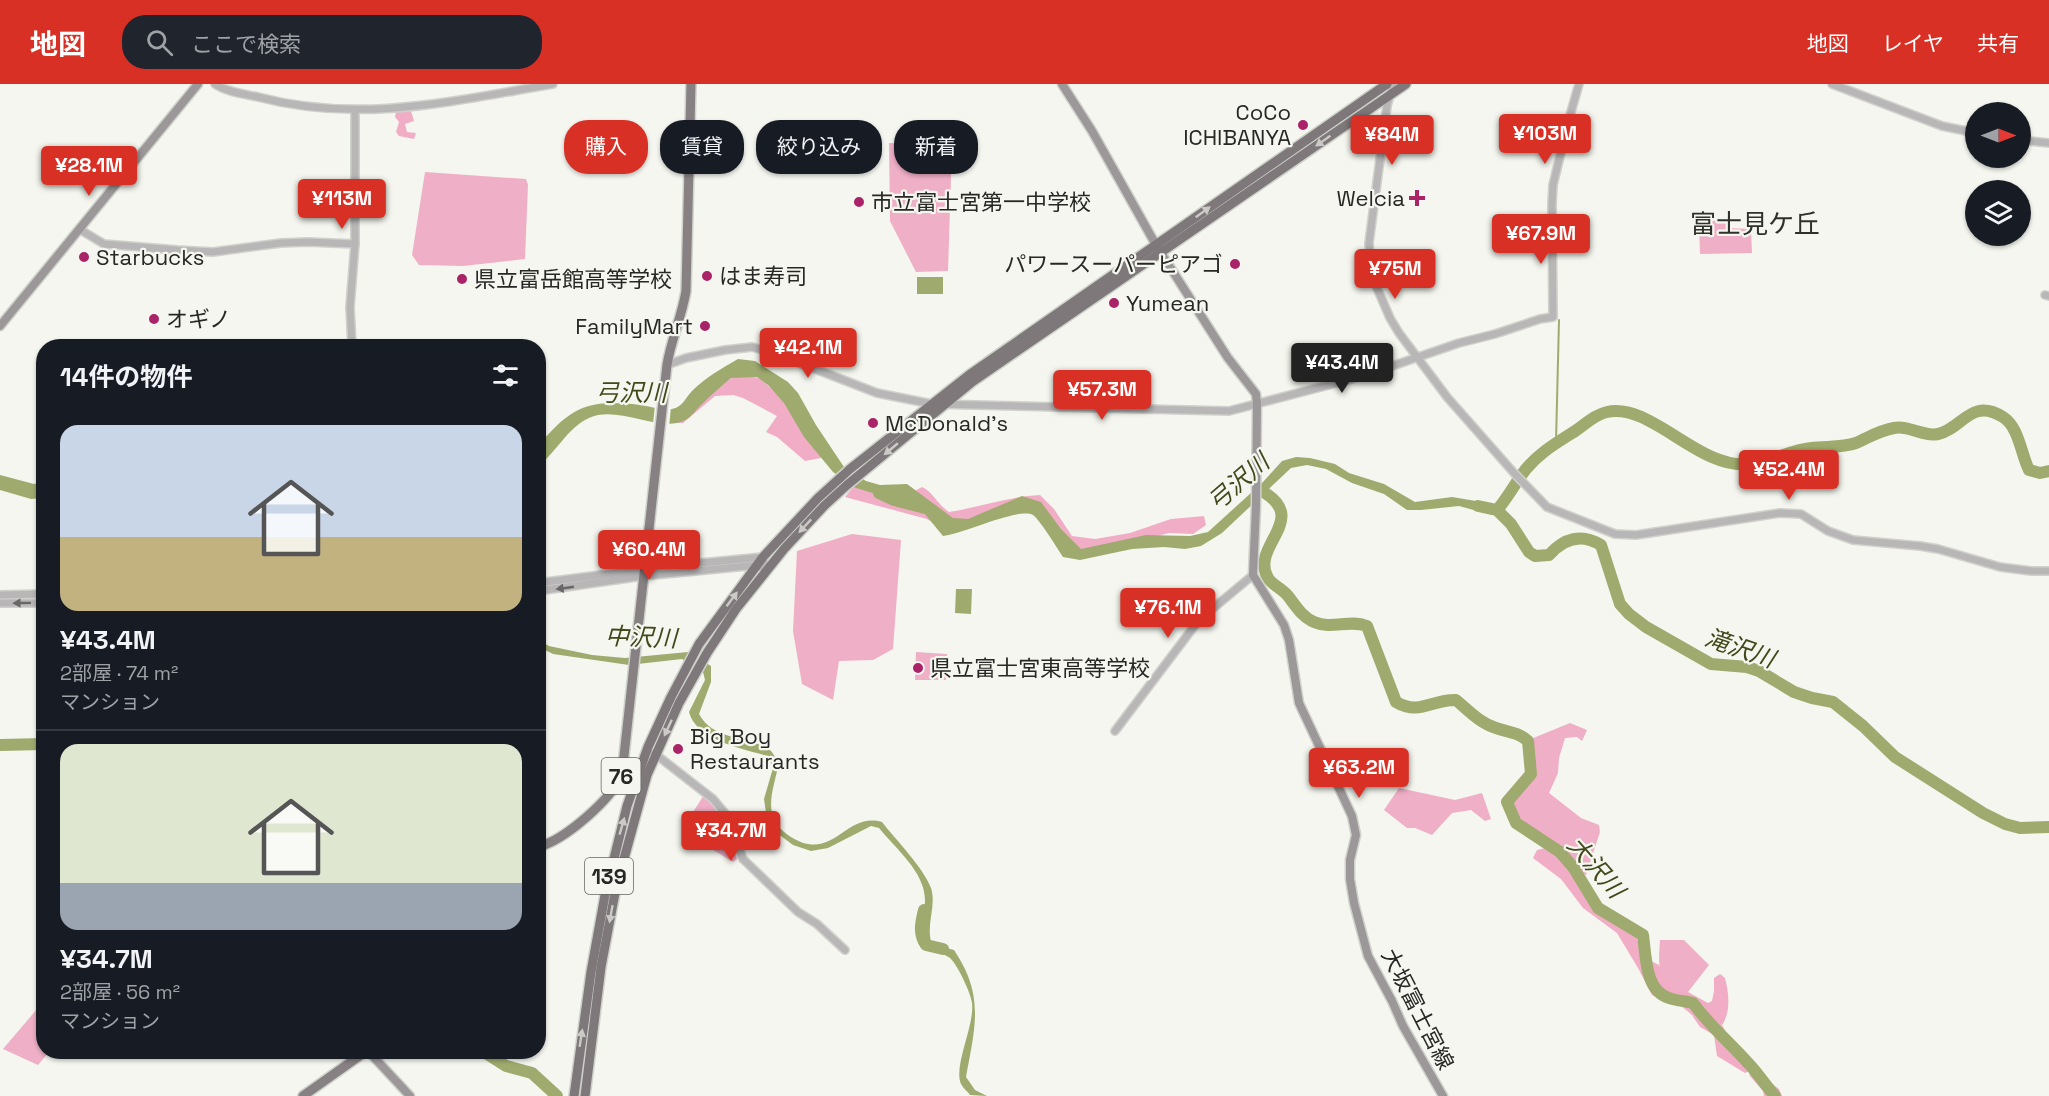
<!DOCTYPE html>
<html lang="ja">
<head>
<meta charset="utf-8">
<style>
	:root { --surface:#171b24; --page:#20242c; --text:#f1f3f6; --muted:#9ea1a6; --line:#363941; --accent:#d93025 }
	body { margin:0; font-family:"Space Grotesk","Noto Sans JP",sans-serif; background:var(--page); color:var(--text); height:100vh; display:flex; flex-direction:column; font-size:22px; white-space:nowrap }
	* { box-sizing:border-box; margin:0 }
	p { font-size:20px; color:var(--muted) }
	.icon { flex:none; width:33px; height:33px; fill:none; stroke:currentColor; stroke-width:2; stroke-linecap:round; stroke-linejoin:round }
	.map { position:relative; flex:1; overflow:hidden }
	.panel { position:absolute; left:36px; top:255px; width:510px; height:720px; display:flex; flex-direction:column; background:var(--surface); border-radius:24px; box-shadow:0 2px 4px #0004 }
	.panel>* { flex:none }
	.banner { position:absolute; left:564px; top:36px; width:570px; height:54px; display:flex; gap:12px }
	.needle { width:39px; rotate:90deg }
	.fabs { position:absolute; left:1965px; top:18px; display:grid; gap:12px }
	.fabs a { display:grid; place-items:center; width:66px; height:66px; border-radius:50%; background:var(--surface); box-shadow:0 2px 4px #0004; font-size:30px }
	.price { position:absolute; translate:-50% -51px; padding:0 14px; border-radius:6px; background:var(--accent); color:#fff; font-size:20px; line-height:39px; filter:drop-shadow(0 2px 3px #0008) }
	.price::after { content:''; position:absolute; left:50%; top:36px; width:18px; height:14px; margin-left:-9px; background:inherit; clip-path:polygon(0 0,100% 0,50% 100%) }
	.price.on { background:#222; color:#fff }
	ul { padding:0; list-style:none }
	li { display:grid; align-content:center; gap:12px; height:318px; padding:0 24px }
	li+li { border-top:2px solid var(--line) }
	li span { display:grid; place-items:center; height:186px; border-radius:18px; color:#555 }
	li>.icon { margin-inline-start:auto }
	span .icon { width:108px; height:108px; fill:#fffc; stroke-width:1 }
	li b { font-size:26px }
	h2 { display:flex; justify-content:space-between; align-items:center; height:72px; padding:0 24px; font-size:26px }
	.tag { padding:0 21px; border-radius:24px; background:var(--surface); box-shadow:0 2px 4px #0004; font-size:21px; line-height:54px }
	.tag.on { background:var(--accent); color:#fff }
	header { display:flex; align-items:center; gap:36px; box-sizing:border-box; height:84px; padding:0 30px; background:var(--accent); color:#fff }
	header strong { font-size:28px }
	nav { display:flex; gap:33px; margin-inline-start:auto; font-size:21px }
	.search { width:420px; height:54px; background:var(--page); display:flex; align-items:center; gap:15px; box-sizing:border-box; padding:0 21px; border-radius:24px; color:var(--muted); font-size:22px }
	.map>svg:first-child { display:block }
</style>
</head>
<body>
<header>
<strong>地図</strong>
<div class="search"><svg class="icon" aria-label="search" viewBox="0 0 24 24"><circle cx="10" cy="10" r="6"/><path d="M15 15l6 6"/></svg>ここで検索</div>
<nav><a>地図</a><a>レイヤ</a><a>共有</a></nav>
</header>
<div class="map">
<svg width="2049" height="1012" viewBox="0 0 2049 1012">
	<rect width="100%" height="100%" fill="#f4f6ef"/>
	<g fill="#efafc6">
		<polygon points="889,59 952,61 948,187 916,188 890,137"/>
		<polygon points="425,88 526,95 528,101 525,175 463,182 419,181 412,171"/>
		<polygon points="1726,135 1730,144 1751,145 1752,169 1700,170 1699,139"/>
		<polygon points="852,450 901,456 893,565 873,576 839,577 833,616 802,600 793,547 797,467"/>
		<polygon points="916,568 947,570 946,596 915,596"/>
		<path d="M1570 639 1587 646 1582 657 1577 653 1565 654 1559 674 1558 689 1549 709 1581 734 1599 741 1600 748 1586 791 1583 790 1575 776 1557 761 1535 752 1523 741 1513 731 1509 719C1533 692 1538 693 1531 655Z"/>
		<polygon points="1399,704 1455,716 1482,709 1491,735 1485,737 1471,726 1452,729 1432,751 1415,744 1407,744 1384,726"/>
		<polygon points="704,711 729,743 737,775 733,778 690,752 701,734 693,728"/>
		<path d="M1660 856H1684L1709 881 1688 908C1684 908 1677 907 1673 906 1656 897 1659 872 1660 856Z"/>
		<polygon points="43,918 44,968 49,968 38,981 3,965"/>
	</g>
	<g fill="#f1adc6">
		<polygon points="396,27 411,27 414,37 405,40 407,48 416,49 414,55 399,52 396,48 399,38 395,33"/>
		<polygon points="737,291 760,294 815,346 822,364 821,374 805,377 777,353 766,348 777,332 743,314 733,311 715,312 683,339 673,339 722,299"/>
		<path d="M858 397 911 409 922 403C932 407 937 420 949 428 981 423 1007 413 1040 411L1054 425 1072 452 1095 455 1130 449 1171 435 1204 432 1206 441 1193 450 1169 449 1079 472 1038 429 1015 426 947 447 927 435 845 413Z"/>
		<path d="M1549 763 1562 775 1586 808 1592 819 1602 831 1636 849 1641 872 1659 881 1665 897 1673 905 1688 908 1708 919 1712 917 1714 907V894L1720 890 1725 894C1729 909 1731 928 1722 941L1731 957 1755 984 1745 989 1717 972 1714 951 1700 943 1692 931 1680 921 1667 918 1652 911 1638 884 1617 849 1583 824 1561 795 1533 774 1537 766Z"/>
		<polygon points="1755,987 1779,1005 1782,1012 1764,1012 1763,1007 1749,991"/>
	</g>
	<g fill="#9fab6e">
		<rect x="917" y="193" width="26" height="17"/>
		<path d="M738 275 755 277 788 298 798 309 816 341 844 383 866 397 880 401 907 400 953 434 968 435 1022 412 1041 418 1061 445 1081 465 1146 451 1190 452 1208 448 1263 398 1282 377 1296 373 1310 374 1335 380 1349 389 1384 400 1415 418 1452 413 1494 420 1492 431 1459 422 1421 426H1407L1384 410 1352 399 1326 385 1307 381 1291 384 1222 449 1201 462 1185 465 1164 463 1132 465 1080 476 1063 473C1057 464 1040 436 1033 431 1019 423 963 450 943 452L924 429 910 420 856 404 833 388 804 353 784 319 768 301 757 293 731 294C720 303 710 312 700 322 696 326 692 332 687 335 662 351 619 320 589 334 567 344 557 368 539 381V361C572 322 589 315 640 321 649 322 663 327 672 325 683 323 685 314 692 307 705 294 722 284 738 275Z"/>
		<polygon points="0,391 34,400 43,398 43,414 31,415 0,406"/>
		<polygon points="956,505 972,505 971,530 955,529"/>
		<path d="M538 556 549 562 592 571 625 574 688 568 711 582V598L699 630C714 658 751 651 771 667 774 670 776 676 779 679 773 707 761 733 788 751 833 782 844 727 882 738 896 756 923 783 931 804 937 822 925 842 932 860L954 866C985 912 975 943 966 993L975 1006 987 1012 970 1011C968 1008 963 1004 961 1000 953 982 975 941 972 919 971 909 957 880 950 874 942 868 927 867 923 857 917 843 925 830 925 816 925 788 896 765 879 744L871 742 828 764 811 767 793 761 773 746 766 729 764 715 773 684 768 672C743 665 696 656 689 628L705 596 703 588 682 575 629 581 553 570 539 563Z"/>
	</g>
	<polygon fill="#f4f6ef" points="655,321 671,323 669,343 653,340"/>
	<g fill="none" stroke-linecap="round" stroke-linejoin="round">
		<polyline stroke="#9fab6e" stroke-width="2" points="1556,358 1559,236"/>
		<g stroke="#9fab6e" stroke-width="12">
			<path d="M1260 406C1313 435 1249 461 1268 494 1272 501 1283 505 1288 512 1296 522 1302 533 1314 538 1332 546 1349 535 1367 542L1396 618C1420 632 1432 615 1456 616 1469 627 1480 639 1496 644 1510 649 1516 647 1528 657L1531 690 1507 718 1516 739 1560 768 1573 783 1598 824 1643 851C1646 872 1645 907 1669 914 1677 917 1686 917 1693 919 1709 941 1730 959 1748 979 1758 989 1765 1001 1775 1012"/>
			<polyline points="879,409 894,416 925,424"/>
			<path d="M1478 422 1497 426C1509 412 1515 399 1526 385 1539 369 1555 360 1572 349 1584 342 1593 331 1607 328 1651 318 1699 386 1749 380 1771 378 1790 366 1811 364 1825 362 1842 364 1856 359 1870 353 1878 347 1894 344 1909 341 1923 353 1938 350 1962 345 1971 313 2003 333 2019 343 2021 370 2029 386L2040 389 2049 387"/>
			<path d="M1497 426 1511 440 1529 468 1535 472 1549 471C1564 454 1582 449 1601 461L1620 520 1629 530 1646 543 1711 580 1747 583 1759 587 1794 608 1812 614 1833 618 1863 642 1895 673 1983 729 2005 740 2020 744 2049 743"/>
			<polyline points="0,661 44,660"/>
			<path d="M924 826C921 839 918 849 926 861L943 865"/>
			<polyline points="484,968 506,982 532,989 557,1012"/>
		</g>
		<g stroke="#cfd1cb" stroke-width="10">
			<g id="tertiary">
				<path d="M215 0C226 8 245 10 258 13 360 40 452 17 553 0"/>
				<polyline points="1393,0 1387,22 1369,159 1371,190 1390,234 1399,249 1447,313 1514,389 1547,423 1615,450 1636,451 1780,429 1801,430 1828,447 1853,456 1920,462 1938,465 2000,483 2031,487 2049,487"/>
				<polyline points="1832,0 1942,42 1976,49"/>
				<polyline points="2020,56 2049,59"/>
				<polyline points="79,145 104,160 177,166 213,168 281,159 308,158 355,160"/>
				<polyline points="2045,211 2049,212"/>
				<polyline points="352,262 350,223 355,160 355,27"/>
				<polyline points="667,281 686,274 725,266 752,263 774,269 877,309 932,320 1229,327 1363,292 1459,259 1495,250 1540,235 1553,233 1552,120 1553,101 1569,35 1579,0"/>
				<polyline points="538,499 670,482 763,473 766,488"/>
				<polyline points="538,507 643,492 758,481 760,483"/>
				<polyline points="0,511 44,510"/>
				<polyline points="0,519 44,519"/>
				<polyline points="1115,647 1199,536 1253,491"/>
				<polyline points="654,669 713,715 728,733 743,775 798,828 817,840 845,866"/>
			</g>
		</g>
		<g stroke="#cfd1cb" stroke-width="11">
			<g id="secondary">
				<polyline points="1062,0 1092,47 1156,161 1228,274 1256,310 1257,319 1256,422 1253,491 1284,541 1289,556 1299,619 1352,732 1356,751 1350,776 1350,795 1354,819 1368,872 1392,917 1403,942 1443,1012"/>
				<polyline points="0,242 198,0"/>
				<polyline points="369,968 410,1012"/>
			</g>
		</g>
		<g stroke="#cfd1cb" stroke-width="12">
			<g id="primary">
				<path d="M538 763C565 756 612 715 622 690L667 281C671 256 682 232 686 207L691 0"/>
				<polyline points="303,1012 365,968"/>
			</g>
		</g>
		<g stroke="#cfd1cb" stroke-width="12">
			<g id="trunk">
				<polyline points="574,1012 591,888 605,811 627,722 648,663 671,613 699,560 763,473 818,414 850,385 969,291 1387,0"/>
				<polyline points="585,1012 601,883 616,804 647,691 679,619 707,569 736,525 784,465 825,421 847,401 972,298 1406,0"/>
			</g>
		</g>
		<use href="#tertiary" stroke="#b9b6b7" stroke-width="7"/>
		<use href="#secondary" stroke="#9c9798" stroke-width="8"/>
		<use href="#primary" stroke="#878183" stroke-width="9"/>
		<use href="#trunk" stroke="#7e787a" stroke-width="9"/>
	</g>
	<defs><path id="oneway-solid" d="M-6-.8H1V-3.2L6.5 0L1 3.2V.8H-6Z" transform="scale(1.5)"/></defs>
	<g fill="#cbcac6">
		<use href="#oneway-solid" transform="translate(1323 57) rotate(145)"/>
		<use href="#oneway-solid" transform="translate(1203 128) rotate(-36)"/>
		<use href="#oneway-solid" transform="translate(891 365) rotate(140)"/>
		<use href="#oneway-solid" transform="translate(805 442) rotate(133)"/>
		<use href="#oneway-solid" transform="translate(732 515) rotate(-53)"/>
		<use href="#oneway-solid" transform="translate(668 644) rotate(115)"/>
		<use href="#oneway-solid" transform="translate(622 742) rotate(-74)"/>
		<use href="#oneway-solid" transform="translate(611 830) rotate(100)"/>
		<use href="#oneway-solid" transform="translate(581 954) rotate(-81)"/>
	</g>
	<g fill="#696767">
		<use href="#oneway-solid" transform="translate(565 504) rotate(172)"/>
		<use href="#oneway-solid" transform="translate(22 519) rotate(179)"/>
	</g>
	<g fill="#aa2267" stroke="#f4f6ef" stroke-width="2">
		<circle cx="1303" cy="41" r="6"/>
		<path d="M1414 105h6v6h6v6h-6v6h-6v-6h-6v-6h6z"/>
		<circle cx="859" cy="118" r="6"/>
		<circle cx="84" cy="173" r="6"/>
		<circle cx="1235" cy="180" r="6"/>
		<circle cx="707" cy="192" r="6"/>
		<circle cx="462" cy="195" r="6"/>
		<circle cx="1114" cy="219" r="6"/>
		<circle cx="154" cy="235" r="6"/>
		<circle cx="705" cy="242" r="6"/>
		<circle cx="873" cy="339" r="6"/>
		<circle cx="918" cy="584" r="6"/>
		<circle cx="678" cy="665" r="6"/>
	</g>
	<g text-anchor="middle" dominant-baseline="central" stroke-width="4.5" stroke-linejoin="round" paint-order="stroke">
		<g fill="#f4f6ef" stroke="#646562" stroke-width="1.5">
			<rect x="601.5" y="674" width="39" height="36" rx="4.5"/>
			<rect x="585" y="774" width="48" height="36" rx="4.5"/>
		</g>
		<g font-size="21" font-weight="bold" fill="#272725">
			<text x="621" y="692">76</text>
			<text x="609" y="792">139</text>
		</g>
		<g font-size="22" fill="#272725" stroke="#f4f6ef" text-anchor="start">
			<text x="1291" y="28" text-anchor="end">CoCo<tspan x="1291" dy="25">ICHIBANYA</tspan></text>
			<text x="1405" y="114" text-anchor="end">Welcia</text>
			<text x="871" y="118">市立富士宮第一中学校</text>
			<text x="96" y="173">Starbucks</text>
			<text x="1223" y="180" text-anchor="end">パワースーパーピアゴ</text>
			<text x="719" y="192">はま寿司</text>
			<text x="474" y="195">県立富岳館高等学校</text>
			<text x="1126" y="219">Yumean</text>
			<text x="166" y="235">オギノ</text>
			<text x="693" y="242" text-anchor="end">FamilyMart</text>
			<text x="885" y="339">McDonald's</text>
			<text x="930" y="584">県立富士宮東高等学校</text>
			<text x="690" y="652">Big Boy<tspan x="690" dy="25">Restaurants</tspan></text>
		</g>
		<g font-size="22" fill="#272725" stroke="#f4f6ef">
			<text transform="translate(1418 925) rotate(63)">大坂富士宮線</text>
		</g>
		<g font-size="24" font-style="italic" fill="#41481a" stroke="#f4f6ef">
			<text x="631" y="308">弓沢川</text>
			<text transform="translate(1238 398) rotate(-41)">弓沢川</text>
			<text transform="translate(641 553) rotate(2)">中沢川</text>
			<text transform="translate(1740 564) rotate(19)">滝沢川</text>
			<text transform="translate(1596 783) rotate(49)">大沢川</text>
		</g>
		<g font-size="26" fill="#2f302b" stroke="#f4f6ef">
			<text x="1755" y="140">富士見ケ丘</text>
		</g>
	</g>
</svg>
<div class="fabs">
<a><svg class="needle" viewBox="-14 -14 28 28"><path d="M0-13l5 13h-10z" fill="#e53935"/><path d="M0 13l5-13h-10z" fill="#9ea1a6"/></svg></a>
<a><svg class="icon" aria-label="layers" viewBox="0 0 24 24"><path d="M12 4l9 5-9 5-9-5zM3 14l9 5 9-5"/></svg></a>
</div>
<b class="price" style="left:1545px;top:81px">¥103M</b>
<b class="price" style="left:1392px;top:82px">¥84M</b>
<b class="price" style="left:89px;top:113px">¥28.1M</b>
<b class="price" style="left:342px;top:146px">¥113M</b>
<b class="price" style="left:1541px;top:181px">¥67.9M</b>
<b class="price" style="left:1395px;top:216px">¥75M</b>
<b class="price" style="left:808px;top:295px">¥42.1M</b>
<b class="price on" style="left:1342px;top:310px">¥43.4M</b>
<b class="price" style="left:1102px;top:337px">¥57.3M</b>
<b class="price" style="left:1789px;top:417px">¥52.4M</b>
<b class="price" style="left:649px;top:497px">¥60.4M</b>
<b class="price" style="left:1168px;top:555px">¥76.1M</b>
<b class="price" style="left:1359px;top:715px">¥63.2M</b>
<b class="price" style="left:731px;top:778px">¥34.7M</b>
<div class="banner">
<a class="tag on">購入</a>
<a class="tag">賃貸</a>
<a class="tag">絞り込み</a>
<a class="tag">新着</a>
</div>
<section class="panel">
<h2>14件の物件<svg class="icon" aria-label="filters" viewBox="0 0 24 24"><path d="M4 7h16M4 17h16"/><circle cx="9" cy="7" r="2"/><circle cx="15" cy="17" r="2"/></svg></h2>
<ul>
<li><span style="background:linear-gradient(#c9d6e8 60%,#c2b280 0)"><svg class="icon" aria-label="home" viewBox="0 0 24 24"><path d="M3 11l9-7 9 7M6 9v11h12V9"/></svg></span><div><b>¥43.4M</b><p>2部屋 · 74 m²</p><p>マンション</p></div></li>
<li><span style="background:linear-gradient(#dfe7d0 75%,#9aa5b1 0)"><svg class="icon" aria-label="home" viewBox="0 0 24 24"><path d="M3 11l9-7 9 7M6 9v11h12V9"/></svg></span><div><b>¥34.7M</b><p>2部屋 · 56 m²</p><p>マンション</p></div></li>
</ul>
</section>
</div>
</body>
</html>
